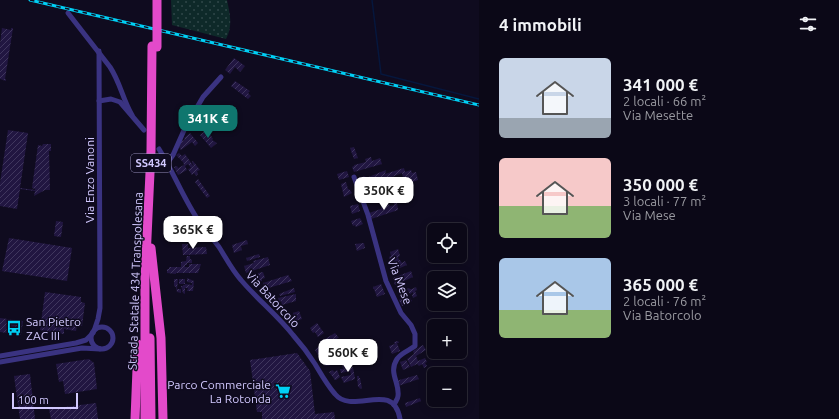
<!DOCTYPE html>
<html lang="it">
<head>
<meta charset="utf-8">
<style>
	:root { --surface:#0b0817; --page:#191624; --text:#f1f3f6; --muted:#9a9aa1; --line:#2b2936; --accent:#0f766e }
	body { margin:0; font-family:Ubuntu,sans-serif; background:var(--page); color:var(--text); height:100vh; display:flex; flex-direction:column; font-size:15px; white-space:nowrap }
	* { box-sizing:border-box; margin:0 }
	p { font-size:13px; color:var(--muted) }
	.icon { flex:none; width:22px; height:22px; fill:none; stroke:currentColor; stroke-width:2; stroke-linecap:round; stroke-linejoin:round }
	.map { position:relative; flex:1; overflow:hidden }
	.side { display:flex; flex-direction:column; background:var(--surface); width:360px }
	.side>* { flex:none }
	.tools { position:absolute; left:427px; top:223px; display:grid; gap:8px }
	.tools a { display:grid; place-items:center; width:40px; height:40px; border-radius:6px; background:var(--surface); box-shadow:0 2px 10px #0003,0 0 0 1px var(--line); font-size:20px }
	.scale { position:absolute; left:12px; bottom:10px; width:66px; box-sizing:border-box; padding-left:4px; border:2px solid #d2c9ff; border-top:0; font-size:11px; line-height:14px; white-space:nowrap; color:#d2c9ff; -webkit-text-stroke:3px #0f0b1f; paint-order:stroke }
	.price { position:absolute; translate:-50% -34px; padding:0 9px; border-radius:8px; background:#fff; color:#222; font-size:13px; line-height:26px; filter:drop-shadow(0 1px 2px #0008) }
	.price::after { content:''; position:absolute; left:50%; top:24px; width:12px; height:9px; margin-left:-6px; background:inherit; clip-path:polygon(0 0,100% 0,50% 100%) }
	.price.on { background:var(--accent); color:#fff }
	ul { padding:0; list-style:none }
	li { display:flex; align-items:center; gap:12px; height:100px; padding:0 20px }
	li span { display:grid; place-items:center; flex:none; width:112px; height:80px; border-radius:6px; color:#555 }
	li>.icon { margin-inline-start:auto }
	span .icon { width:48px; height:48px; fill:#fffc; stroke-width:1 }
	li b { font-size:17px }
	h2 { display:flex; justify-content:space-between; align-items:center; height:48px; padding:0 20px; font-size:17px }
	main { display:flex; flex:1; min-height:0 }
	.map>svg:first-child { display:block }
</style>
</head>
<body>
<main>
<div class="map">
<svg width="479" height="419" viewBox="0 0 479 419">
	<defs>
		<pattern id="grass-dots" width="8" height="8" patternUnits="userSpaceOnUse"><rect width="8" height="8" fill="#0e2929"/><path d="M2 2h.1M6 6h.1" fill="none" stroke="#304749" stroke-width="1.8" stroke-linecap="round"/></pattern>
		<pattern id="building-hatch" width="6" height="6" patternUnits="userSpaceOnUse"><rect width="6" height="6" fill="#211641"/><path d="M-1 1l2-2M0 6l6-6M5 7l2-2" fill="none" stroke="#40375e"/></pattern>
	</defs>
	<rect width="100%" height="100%" fill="#0f0b1f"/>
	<path fill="url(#grass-dots)" d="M171 0H227C230 14 233 26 226 39L172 25Z"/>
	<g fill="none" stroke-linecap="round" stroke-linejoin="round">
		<polyline stroke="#06173d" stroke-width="1.5" points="372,0 381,74 479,99"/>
	</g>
	<g fill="url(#building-hatch)">
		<polygon points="2,28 11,30 11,28 13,28 5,79 6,79 6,81 0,79 0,44"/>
		<polygon points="234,58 245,66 240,72 235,67 230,74 225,70"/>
		<polygon points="235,81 250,91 248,93 251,96 248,99 231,86"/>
		<polygon points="196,116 202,123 195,128 190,121"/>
		<polygon points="207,129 213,139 212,140 217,143 211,148 200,135"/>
		<polygon points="8,130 28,133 20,188 35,190 35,189 32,188 38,145 42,146 43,144 51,144 51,151 49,151 50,190 45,190 34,196 35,191 20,189 17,209 0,206 0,183"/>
		<polygon points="190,133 198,143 195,146 192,142 181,150 179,147 182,139 183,141 185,139 184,138"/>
		<polygon points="354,147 358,158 354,159 350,148"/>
		<polygon points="179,153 182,156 185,154 194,167 192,162 193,161 200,170 197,171 198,174 196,176 194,173 192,175 188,169 191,168 188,164 185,166 187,170 178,175 174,167 177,166 178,168 184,165 183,162 176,155"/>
		<polygon points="371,157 372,161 380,158 382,164 354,172 352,167 354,166 354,165 366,162 365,159"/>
		<polygon points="404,168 405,172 411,170 412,173 416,172 418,180 407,184 405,178 403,178 402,173 377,183 376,179 359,184 357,179 365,176 366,178 386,170 385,174"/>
		<polygon points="347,171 349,177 339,180 337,174"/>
		<polygon points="198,179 210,196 207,198 195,182"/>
		<polygon points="369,181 371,186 361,190 360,185"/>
		<polygon points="346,182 348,189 350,190 352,193 344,197 341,184"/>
		<polygon points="390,182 392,186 382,189 381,187 379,187 379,186"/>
		<polygon points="372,190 372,193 373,191 376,190 377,196 365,199 363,193 367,192 368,194 370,194 369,191"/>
		<polygon points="397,202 398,210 371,219 369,213 381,209 381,207 389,204 390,206 394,205 394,203"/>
		<polygon points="358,204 360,211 352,214 350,206"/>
		<polygon points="360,218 363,224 356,227 355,225 353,226 351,221"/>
		<polygon points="56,221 63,222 61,237 54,236"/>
		<rect x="179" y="235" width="26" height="5"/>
		<polygon points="9,238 72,248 67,281 2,271"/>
		<polygon points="247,240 248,244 241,246 242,250 234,253 232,245"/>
		<polygon points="364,243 365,248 357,251 355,244"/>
		<polygon points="182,244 188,244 188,248 206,247 207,254 183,255"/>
		<polygon points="398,249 400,256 398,257 399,260 400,260 402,263 405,261 407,265 395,270 389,257 391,256 390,252"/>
		<polygon points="259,254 260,257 247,261 246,258"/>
		<polygon points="187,256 190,256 190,259 192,260 192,263 187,263 187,265 185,265 185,267 189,267 189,264 201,264 198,273 176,273 176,274 167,273 167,269 169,269 169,267 181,267 181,262 186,261"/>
		<polygon points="268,257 270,265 246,273 244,266 254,263 253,261"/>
		<polygon points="411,271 413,277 395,285 393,278"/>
		<polygon points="263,272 265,278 262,279 262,281 257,282 257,280 259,279 258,273"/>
		<polygon points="288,275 292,281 265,289 263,283"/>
		<polygon points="187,278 194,281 193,291 187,291 188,288 185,288 185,294 183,293 181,286 183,286 183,285 185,285 185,284 179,284 179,279 185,279 185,284 192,285 192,283 187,282"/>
		<polygon points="174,279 178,279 177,289 181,289 181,293 177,292 176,287 174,286"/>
		<polygon points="381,284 385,294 377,297 374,289 373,289 373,287"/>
		<polygon points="416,287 417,290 415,291 417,296 413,298 412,295 413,294 413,292 410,294 407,289 409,288 410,289 412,289"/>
		<polygon points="294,288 295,292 280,296 279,294"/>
		<polygon points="406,289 408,294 405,296 406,297 407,296 408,298 410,298 412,301 402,306 399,300 401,299 398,292"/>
		<polygon points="45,292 81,297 81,302 85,303 82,326 77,326 76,331 64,329 64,334 40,330"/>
		<polygon points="296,294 296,301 282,305 281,301 279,302 278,298"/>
		<polygon points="299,311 302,319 295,321 293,313"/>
		<polygon points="0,318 23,321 21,335 0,332"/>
		<polygon points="317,323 324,333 318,337 315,332 313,333 310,328"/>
		<polygon points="335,333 339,338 337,338 339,341 340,340 342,344 340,346 336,349 332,349 328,341 322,344 320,342"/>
		<polygon points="398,341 399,343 397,343 400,351 392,354 389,346 395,344 394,342"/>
		<polygon points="323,344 325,347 323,349 326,352 318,355 315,350 320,345 321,346"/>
		<polygon points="423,345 426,350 416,356 418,361 425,358 427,362 425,363 427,366 424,368 422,364 419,366 417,364 411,367 407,359 414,354 413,351"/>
		<polygon points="345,351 348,359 341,362 337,357 343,352"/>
		<polygon points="329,352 333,363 329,366 325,366 322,361 325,359 324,357 321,359 320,358"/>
		<polygon points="297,353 310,371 315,414 334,412 335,419 262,419 262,412 257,412 250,360"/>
		<polygon points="89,359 94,363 97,389 65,394 63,381 59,382 56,364"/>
		<polygon points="406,360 410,367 403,370 400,362"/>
		<polygon points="349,362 350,368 353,367 355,379 344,383 341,377 351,375 350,371 341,373 340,369 343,369 342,365"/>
		<polygon points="333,370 334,372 337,370 340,377 336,380 335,380 329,372"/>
		<polygon points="30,374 35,419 20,419 14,376"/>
		<polygon points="417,375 419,379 398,386 396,381"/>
		<polygon points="357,376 359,376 359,378 360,378 362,388 360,389 359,387 358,387"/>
		<polygon points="420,398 421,401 406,407 405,403"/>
		<polygon points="96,403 98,419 51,419 49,409"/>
	</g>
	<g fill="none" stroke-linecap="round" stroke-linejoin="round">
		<g stroke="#3a3381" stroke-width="5">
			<path d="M68 13 110 67C120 82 123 100 132 115"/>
			<polyline points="99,101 111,99 120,102 144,130"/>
			<path d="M159 149C174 173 184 200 200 223 206 231 213 239 219 247 226 258 232 270 241 280 257 299 277 315 293 335 301 344 308 353 315 364 321 374 327 385 335 394 353 416 393 379 400 419"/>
			<polyline points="168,162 173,155 185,128 203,97 221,77"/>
			<path d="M354 177 368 215 386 281 401 313 411 325 415 334V346C410 350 401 353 397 359 388 373 400 383 398 396 398 399 395 402 394 405"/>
			<circle cx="102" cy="338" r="11"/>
			<polyline points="94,331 98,319 100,308 99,51"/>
			<polyline points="0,356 76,343 86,340 93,333"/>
			<polyline points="0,362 82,348 100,349"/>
		</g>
		<g stroke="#e34aca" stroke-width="9">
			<polyline points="151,248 161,338 163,419"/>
			<polyline points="150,338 151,419"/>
			<polyline points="135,419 138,344"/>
			<polyline points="145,419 145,280 151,151 152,46"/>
		</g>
		<g stroke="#00cff4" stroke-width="3">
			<polyline id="rail" points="30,0 479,105"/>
		</g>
		<use href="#rail" stroke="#0f0b1f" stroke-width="1.5" stroke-dasharray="4.5" stroke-linecap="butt"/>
		<polyline stroke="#e34aca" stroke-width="9" points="157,47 157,0"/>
	</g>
	<defs>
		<g id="bus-bare" transform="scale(1.2)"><path d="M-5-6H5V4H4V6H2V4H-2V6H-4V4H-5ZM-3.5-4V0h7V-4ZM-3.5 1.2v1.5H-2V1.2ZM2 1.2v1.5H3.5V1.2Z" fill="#00cff4" stroke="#0f0b1f" stroke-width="2.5" paint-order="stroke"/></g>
		<g id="supermarket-bare" transform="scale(1.2)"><path d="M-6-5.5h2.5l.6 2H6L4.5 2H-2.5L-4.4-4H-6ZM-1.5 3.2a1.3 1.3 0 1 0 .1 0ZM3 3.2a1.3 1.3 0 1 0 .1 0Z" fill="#00cff4" stroke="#0f0b1f" stroke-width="2.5" paint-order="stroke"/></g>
	</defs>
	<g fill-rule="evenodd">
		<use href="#bus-bare" x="14" y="328"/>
		<use href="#supermarket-bare" x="283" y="391"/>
	</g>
	<g text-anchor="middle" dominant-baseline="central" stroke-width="3" stroke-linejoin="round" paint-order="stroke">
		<rect fill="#0f0b1f" stroke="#9890bc" stroke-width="1" x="131" y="154" width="40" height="18" rx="3"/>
		<g font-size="11" font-weight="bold" fill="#d2c9ff">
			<text x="151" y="163">SS434</text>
		</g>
		<g font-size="12" fill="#d2c9ff" stroke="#0f0b1f">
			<text transform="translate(89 180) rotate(-90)">Via Enzo Vanoni</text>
			<text transform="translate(135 281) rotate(-88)">Strada Statale 434 Transpolesana</text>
			<text transform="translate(400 281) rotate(69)">Via Mese</text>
			<text transform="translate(273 299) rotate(47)">Via Batorcolo</text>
		</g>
		<g font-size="12" fill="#d2c9ff" stroke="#0f0b1f" text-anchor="start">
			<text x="26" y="321">San Pietro<tspan x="26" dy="14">ZAC III</tspan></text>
			<text x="271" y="384" text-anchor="end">Parco Commerciale<tspan x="271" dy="14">La Rotonda</tspan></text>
		</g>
	</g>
</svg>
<div class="tools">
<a><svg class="icon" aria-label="locate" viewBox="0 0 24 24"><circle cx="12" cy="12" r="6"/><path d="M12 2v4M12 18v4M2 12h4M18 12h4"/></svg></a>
<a><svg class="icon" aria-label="layers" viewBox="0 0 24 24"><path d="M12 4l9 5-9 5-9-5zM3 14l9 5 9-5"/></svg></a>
<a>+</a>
<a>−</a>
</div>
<div class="scale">100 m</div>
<b class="price on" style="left:208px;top:139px">341K €</b>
<b class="price" style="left:384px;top:211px">350K €</b>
<b class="price" style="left:193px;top:250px">365K €</b>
<b class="price" style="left:348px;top:373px">560K €</b>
</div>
<section class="side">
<h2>4 immobili<svg class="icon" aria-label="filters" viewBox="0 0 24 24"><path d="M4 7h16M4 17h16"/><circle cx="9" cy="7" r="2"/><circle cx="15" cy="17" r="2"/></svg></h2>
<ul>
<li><span style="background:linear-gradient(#c9d6e8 75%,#9aa5b1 0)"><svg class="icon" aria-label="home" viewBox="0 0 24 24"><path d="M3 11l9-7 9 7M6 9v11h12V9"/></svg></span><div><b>341 000 €</b><p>2 locali · 66 m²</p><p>Via Mesette</p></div></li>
<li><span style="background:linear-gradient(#f6c9c9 60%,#8fb573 0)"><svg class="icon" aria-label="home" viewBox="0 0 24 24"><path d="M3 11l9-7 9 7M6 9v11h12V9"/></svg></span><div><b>350 000 €</b><p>3 locali · 77 m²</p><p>Via Mese</p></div></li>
<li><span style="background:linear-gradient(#a9c7e8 65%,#8fb573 0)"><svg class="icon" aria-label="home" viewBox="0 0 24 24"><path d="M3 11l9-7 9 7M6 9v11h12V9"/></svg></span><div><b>365 000 €</b><p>2 locali · 76 m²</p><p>Via Batorcolo</p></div></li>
</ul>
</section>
</main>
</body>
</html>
